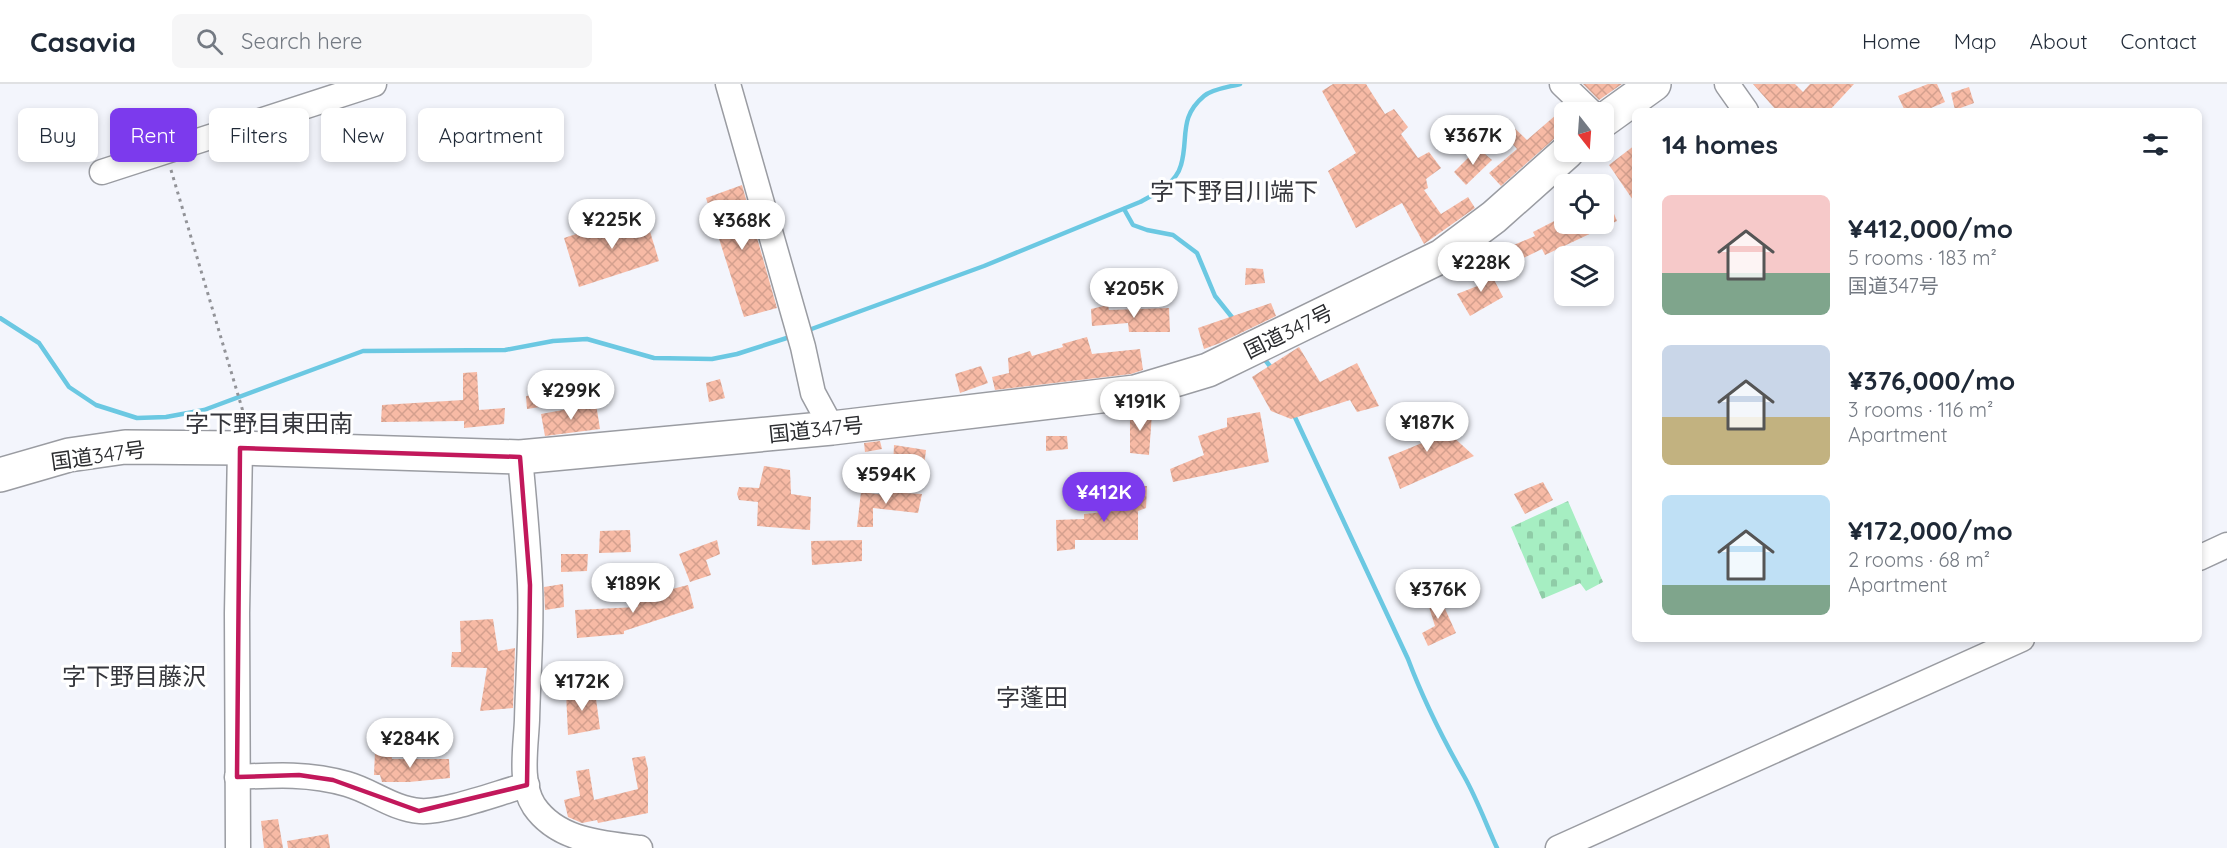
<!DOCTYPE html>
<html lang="en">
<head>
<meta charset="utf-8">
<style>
	:root { --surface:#fff; --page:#f6f6f7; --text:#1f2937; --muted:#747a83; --line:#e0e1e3; --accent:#7c3aed }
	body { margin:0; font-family:Quicksand,"Noto Sans JP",sans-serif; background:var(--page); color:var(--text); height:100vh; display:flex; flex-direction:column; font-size:22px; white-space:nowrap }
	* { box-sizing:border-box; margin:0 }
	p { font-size:20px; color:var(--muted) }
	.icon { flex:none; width:33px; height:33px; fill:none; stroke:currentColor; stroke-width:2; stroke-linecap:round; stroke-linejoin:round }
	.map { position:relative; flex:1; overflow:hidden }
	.drawer { position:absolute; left:1632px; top:24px; width:570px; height:534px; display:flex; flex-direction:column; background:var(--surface); border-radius:9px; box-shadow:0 3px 9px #0003 }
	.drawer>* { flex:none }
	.hud { position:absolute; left:18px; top:24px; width:570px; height:54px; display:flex; gap:12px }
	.needle { width:39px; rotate:163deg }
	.fabs { position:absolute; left:1554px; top:18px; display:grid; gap:12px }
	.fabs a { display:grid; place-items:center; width:60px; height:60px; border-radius:9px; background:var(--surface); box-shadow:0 3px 9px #0003; font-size:30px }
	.price { position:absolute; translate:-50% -51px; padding:0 14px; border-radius:21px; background:#fff; color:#222; font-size:20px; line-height:39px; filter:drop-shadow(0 2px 3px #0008) }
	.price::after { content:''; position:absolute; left:50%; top:36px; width:18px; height:14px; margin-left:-9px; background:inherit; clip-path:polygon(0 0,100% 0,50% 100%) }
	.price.selected { background:var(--accent); color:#fff }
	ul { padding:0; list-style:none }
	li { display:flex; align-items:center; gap:18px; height:150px; padding:0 30px }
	li span { display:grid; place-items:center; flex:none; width:168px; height:120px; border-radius:9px; color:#555 }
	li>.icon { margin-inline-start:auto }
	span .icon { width:72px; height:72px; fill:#fffc; stroke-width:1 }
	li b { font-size:26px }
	h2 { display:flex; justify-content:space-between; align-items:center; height:72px; padding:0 30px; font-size:26px }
	.chip { padding:0 21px; border-radius:9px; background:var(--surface); box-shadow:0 3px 9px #0003; font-size:21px; line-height:54px }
	.chip.selected { background:var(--accent); color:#fff }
	header { display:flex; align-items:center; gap:36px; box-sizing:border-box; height:84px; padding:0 30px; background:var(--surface); border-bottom:2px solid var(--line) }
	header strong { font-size:28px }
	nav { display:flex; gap:33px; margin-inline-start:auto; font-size:21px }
	.search { width:420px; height:54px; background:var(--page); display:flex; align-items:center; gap:15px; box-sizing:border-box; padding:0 21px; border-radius:9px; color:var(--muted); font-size:22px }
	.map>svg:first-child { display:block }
</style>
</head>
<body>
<header>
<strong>Casavia</strong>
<div class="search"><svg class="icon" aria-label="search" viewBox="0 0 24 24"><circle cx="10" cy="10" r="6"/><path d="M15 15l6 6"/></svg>Search here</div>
<nav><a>Home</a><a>Map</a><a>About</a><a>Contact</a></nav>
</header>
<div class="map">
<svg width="2227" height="764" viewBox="0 0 2227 764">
	<defs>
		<pattern id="cemetery-stones" width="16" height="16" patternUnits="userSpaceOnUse" patternTransform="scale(1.5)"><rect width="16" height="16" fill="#a6eec2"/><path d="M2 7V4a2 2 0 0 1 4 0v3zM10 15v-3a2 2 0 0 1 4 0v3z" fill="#8fcca7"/></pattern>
		<pattern id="building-cross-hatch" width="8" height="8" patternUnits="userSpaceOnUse" patternTransform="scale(1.5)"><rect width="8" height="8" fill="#f7baa5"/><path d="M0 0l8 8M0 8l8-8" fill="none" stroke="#d4a08e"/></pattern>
	</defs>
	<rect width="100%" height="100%" fill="#f3f5fc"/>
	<polygon fill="url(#cemetery-stones)" points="1568,417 1603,498 1586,507 1580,499 1542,515 1511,443"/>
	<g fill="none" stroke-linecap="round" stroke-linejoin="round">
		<g stroke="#6bc8e2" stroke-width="4.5">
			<polyline points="1124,125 1133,141 1147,146 1173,151 1197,169 1215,212 1235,237"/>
			<polyline points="0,234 39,259 69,303 96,321 137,334 166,333 204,326 363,267 505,266 553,257 587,255 654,274 712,275 737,270 793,252"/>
			<path d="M806 247 984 182 1140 118C1155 110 1176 100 1181 81 1189 54 1178 34 1204 12 1212 5 1229 3 1240 0"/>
			<polyline points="1262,272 1273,286"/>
			<path d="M1293 329 1408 575C1423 615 1443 655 1464 692 1477 715 1486 740 1497 764"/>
		</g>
	</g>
	<g fill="url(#building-cross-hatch)">
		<polygon points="1333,0 1366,0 1385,30 1394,25 1408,43 1401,50 1418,74 1429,68 1441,84 1426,95 1428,104 1424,106 1441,130 1468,113 1475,124 1424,160 1402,119 1356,144 1328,87 1356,69 1322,7"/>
		<polygon points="1583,0 1622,0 1599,16"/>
		<polygon points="1753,0 1795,0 1803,8 1810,0 1854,0 1829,27 1777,27"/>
		<polygon points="1928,0 1937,0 1945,18 1924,27 1905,27 1898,12"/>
		<polygon points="1969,3 1974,19 1955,26 1951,9"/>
		<polygon points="1564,24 1564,50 1555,54 1501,102 1489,89 1517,65 1500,46 1508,38 1527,56"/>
		<polygon points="1635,61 1635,119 1609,81"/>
		<polygon points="1478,64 1492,76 1466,101 1454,88"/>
		<polygon points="742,101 777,224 744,233 706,114"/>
		<polygon points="1604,106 1617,137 1545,171 1542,165 1495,188 1488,172 1535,152 1533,148 1564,132 1564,140 1604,140"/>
		<polygon points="644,128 659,177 579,203 564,154"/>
		<polygon points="1487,182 1503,213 1470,232 1457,210 1480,201 1477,189"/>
		<polygon points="1246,184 1263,185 1265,199 1245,201"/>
		<polygon points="1271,219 1276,232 1220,259 1204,265 1198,244"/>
		<polygon points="1108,221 1109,226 1169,224 1170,248 1129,248 1128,239 1092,242 1091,225"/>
		<polygon points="1087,253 1092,270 1140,265 1143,286 1131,290 995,306 992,293 1009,289 1008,274 1030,267 1032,272 1063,263 1062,260"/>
		<polygon points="1299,263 1320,298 1357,279 1379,322 1357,328 1350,316 1291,335 1271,327 1252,293"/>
		<polygon points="981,282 988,299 960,309 955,290"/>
		<polygon points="477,288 479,326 505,324 504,340 464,344 464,337 381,338 382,321 463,316 463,289"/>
		<polygon points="720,295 725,314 709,318 706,299"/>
		<polygon points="544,310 546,322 527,325 526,312"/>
		<polygon points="596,320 600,345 545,352 541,330"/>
		<polygon points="1134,327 1152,329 1149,371 1130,369 1130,328"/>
		<polygon points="1425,327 1474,372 1400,405 1388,373 1422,359 1409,341"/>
		<polygon points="1260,328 1269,378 1173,398 1170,385 1204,371 1198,352 1227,343 1227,334"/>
		<polygon points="1046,352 1067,352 1068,365 1046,367"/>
		<polygon points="880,357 882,365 865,368 864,359"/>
		<polygon points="894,361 926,366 923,390 893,385"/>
		<polygon points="764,382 790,386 791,410 811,413 810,446 757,442 758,418 739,416 737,410 739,403 759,404"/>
		<polygon points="1543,398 1553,416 1525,430 1514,410"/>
		<polygon points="1130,402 1147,402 1146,424 1138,427 1138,456 1075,456 1075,465 1057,467 1056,436 1084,435 1084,430 1126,426"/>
		<polygon points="861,408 884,411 885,408 922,410 918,429 873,424 873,443 857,443"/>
		<polygon points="630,446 631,468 599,469 600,447"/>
		<polygon points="717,456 720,470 706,476 711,491 690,498 679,470"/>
		<polygon points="862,456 862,477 812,481 811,457"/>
		<polygon points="561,470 588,470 587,487 561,488"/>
		<polygon points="563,500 564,523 545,526 544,503"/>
		<polygon points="688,501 694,524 624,547 624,550 577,554 575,526 638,523 636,514"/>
		<polygon points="1436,505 1456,549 1428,562 1422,549 1435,542 1425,510"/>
		<polygon points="493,535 498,567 515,564 513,624 480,627 487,584 451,583 452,568 461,568 460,537"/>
		<polygon points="595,607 600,645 568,651 566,608"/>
		<polygon points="375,668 391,668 392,675 449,675 450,694 409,698 382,698 380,691 374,691"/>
		<polygon points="645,672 648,685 648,729 598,739 597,736 582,739 568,733 564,716 580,712 576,687 589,685 594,716 638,705 632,674"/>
		<polygon points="278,735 283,764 264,764 261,737"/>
		<polygon points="328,750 330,764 288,764 287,757"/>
	</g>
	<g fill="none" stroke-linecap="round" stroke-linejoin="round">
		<g stroke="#9a9ca2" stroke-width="27">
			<g id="minor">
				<polyline points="728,0 803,263 813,309 832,344"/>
				<polyline points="1562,0 1591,28"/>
				<polyline points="1727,0 1746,27"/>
				<polyline points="102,88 374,0"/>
				<path d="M520 373C524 415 528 458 530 500 532 545 528 591 527 636 526 662 519 699 534 722 558 757 602 759 640 764"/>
				<polyline points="2199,474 2227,461"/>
				<path d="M237 693C275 691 310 689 347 700 372 707 393 725 420 727 445 729 500 708 527 701"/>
				<polyline points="238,764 237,529 240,364"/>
				<polyline points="1558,764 2022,555"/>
			</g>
		</g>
		<g stroke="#9a9ca2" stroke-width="36">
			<g id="highway">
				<polyline points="1604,36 1654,0"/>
				<polyline points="0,391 69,371 125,363 240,364 520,373 832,344 1135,308 1208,286 1442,172 1494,133 1567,68"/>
			</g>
		</g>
		<polyline stroke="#929398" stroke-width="3" stroke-dasharray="3 4.5" stroke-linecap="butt" points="171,86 247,341"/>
		<use href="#minor" stroke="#fff" stroke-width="24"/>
		<use href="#highway" stroke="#fff" stroke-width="33"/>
	</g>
	<path fill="none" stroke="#c2185b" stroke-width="4.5" stroke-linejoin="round" d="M240 364 520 373 530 501 527 701 419 727 333 696 299 691 237 693Z"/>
	<g text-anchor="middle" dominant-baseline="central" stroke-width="6" stroke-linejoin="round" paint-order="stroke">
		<g font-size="21" fill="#2b2c2f" stroke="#fff">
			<text transform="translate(1288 247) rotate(-26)">国道347号</text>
			<text transform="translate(816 345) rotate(-6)">国道347号</text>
			<text transform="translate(98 371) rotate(-8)">国道347号</text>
		</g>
		<g font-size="24" fill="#36373d" stroke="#fff">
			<text x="1234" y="107">字下野目川端下</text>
			<text x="269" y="339">字下野目東田南</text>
			<text x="134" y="592">字下野目藤沢</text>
			<text x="1032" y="613">字蓬田</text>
		</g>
	</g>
</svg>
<div class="fabs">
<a><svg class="needle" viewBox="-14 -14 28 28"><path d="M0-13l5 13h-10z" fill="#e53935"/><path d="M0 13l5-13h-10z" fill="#747a83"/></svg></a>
<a><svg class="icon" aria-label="locate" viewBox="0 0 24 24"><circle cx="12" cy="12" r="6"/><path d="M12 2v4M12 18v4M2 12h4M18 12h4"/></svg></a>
<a><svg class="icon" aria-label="layers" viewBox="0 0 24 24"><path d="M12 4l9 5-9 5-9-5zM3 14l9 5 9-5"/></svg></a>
</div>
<b class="price" style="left:1473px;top:82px">¥367K</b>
<b class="price" style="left:612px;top:166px">¥225K</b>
<b class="price" style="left:742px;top:167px">¥368K</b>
<b class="price" style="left:1481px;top:209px">¥228K</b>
<b class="price" style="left:1134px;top:235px">¥205K</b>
<b class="price" style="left:571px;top:337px">¥299K</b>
<b class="price" style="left:1140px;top:348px">¥191K</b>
<b class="price" style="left:1427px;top:369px">¥187K</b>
<b class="price" style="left:886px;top:421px">¥594K</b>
<b class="price selected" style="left:1104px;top:439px">¥412K</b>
<b class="price" style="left:633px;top:530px">¥189K</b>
<b class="price" style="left:1438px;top:536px">¥376K</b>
<b class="price" style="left:582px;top:628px">¥172K</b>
<b class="price" style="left:410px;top:685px">¥284K</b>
<div class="hud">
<a class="chip">Buy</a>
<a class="chip selected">Rent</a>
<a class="chip">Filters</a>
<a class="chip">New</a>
<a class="chip">Apartment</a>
</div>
<section class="drawer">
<h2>14 homes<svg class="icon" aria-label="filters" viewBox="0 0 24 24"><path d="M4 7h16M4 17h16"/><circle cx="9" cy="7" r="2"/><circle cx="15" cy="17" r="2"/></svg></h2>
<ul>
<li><span style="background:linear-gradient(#f6c9c9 65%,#7fa58c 0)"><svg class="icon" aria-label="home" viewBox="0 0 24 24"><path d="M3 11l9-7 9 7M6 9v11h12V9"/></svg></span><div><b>¥412,000/mo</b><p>5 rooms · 183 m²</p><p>国道347号</p></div></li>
<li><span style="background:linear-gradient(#c9d6e8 60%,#c2b280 0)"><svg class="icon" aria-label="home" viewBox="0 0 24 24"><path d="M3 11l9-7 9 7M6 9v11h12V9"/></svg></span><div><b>¥376,000/mo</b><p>3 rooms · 116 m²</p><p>Apartment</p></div></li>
<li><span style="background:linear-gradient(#bfe0f5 75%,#7fa58c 0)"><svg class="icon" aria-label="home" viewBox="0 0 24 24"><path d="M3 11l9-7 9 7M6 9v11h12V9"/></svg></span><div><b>¥172,000/mo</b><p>2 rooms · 68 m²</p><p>Apartment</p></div></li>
</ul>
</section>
</div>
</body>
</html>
